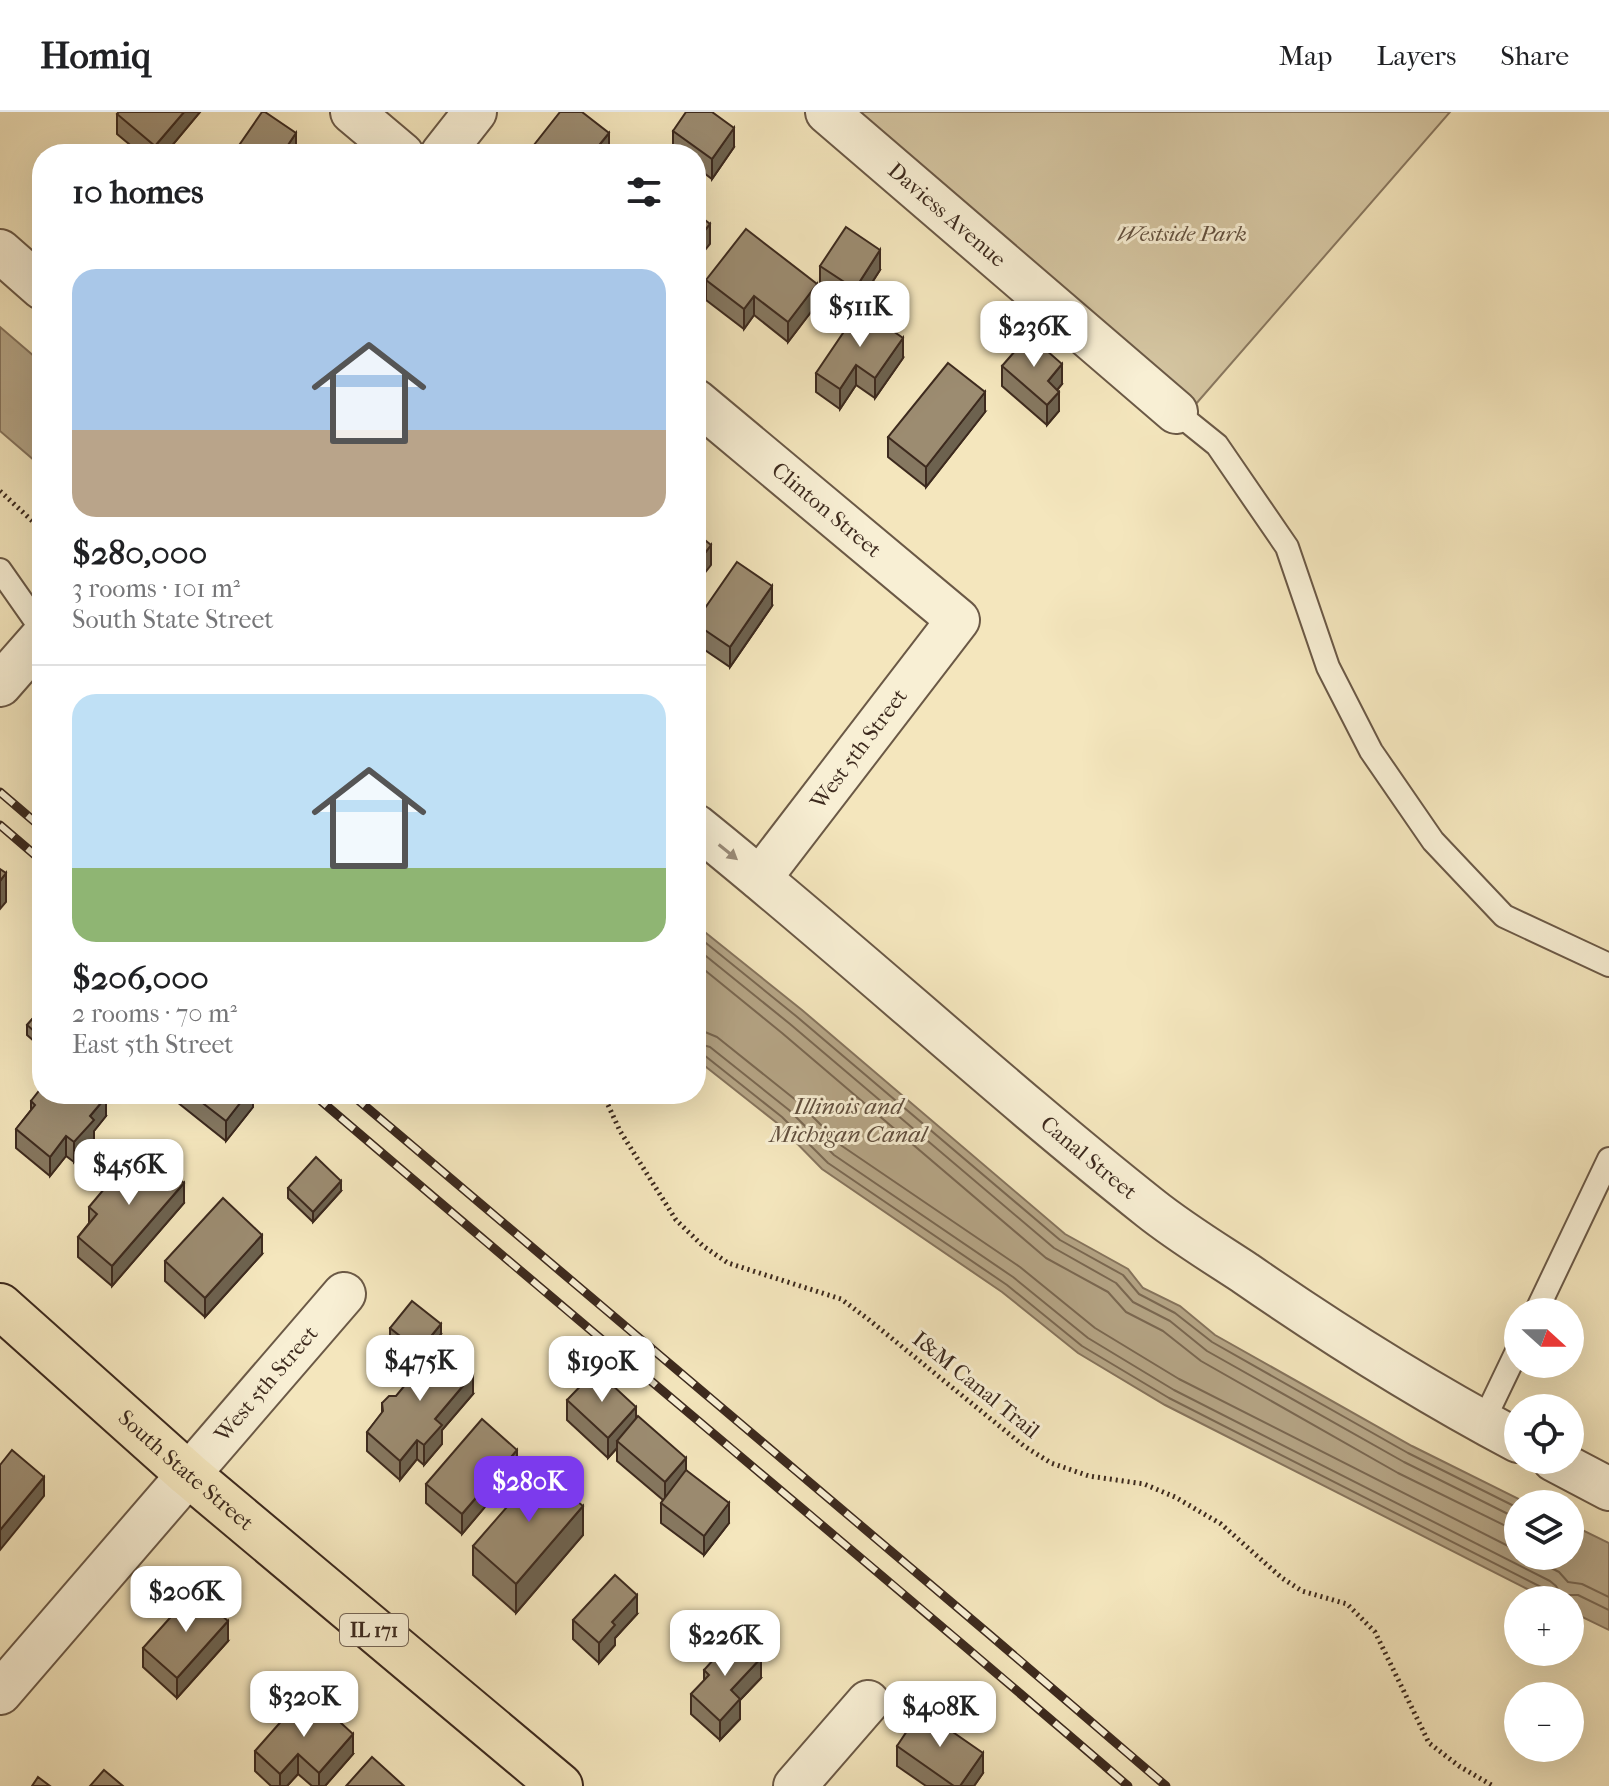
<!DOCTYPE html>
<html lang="en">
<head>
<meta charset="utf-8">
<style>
	:root { --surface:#fff; --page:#f2f2f2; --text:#202124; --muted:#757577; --line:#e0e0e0; --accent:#7c3aed }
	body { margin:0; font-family:"IM FELL French Canon",serif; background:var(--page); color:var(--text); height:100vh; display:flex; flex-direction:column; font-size:30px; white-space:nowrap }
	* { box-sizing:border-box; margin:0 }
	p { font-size:26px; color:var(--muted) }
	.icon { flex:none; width:44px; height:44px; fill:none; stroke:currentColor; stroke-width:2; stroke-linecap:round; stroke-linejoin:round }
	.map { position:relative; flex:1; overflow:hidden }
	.sheet { position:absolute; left:32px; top:32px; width:674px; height:960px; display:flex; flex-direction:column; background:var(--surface); border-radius:32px; box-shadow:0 8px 32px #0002 }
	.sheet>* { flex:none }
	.needle { width:52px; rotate:111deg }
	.buttons { position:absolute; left:1504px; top:1186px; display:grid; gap:16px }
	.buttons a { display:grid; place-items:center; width:80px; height:80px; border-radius:50%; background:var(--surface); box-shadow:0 8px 32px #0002; font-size:40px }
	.price { position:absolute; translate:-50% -68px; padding:0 18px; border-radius:16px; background:#fff; color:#222; font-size:26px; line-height:52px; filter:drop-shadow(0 2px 4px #0008) }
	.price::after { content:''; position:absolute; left:50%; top:48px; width:24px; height:18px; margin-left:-12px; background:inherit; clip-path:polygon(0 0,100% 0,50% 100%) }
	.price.active { background:var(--accent); color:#fff }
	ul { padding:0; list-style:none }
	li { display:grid; align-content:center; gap:16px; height:424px; padding:0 40px }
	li+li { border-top:2px solid var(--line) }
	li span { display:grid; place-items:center; height:248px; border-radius:24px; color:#555 }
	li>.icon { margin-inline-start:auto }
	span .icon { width:144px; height:144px; fill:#fffc; stroke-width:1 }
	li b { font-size:34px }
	h2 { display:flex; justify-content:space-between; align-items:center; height:96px; padding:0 40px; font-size:34px }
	header { display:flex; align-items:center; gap:48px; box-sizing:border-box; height:112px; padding:0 40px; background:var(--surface); border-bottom:2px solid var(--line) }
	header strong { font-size:38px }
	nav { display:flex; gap:44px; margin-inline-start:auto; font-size:28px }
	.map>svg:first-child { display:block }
</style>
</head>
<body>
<header>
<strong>Homiq</strong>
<nav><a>Map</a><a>Layers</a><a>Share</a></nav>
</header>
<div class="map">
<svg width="1609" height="1674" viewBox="0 0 1609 1674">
	<rect width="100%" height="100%" fill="#f4e6bd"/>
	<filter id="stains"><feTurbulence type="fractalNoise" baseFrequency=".0025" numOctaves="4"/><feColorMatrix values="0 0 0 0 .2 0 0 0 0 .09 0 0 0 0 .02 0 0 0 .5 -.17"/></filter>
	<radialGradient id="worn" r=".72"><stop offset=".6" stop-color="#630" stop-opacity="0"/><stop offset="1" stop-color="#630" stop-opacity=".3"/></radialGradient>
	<polygon fill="#d5c6a2" stroke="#897860" stroke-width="2" points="856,0 1450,0 1195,293"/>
	<g fill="#b6a687" stroke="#86745d" stroke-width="2">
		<polygon points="0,215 42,251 42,355 0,319"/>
		<polygon points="696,813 802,898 1065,1122 1128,1157 1143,1176 1180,1194 1215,1223 1412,1334 1529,1392 1518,1392 1518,1444 1570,1444 1570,1412 1609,1431 1609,1518 1570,1499 1570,1488 1549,1488 1165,1293 1078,1241 1002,1180 822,1057 777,1011 696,947"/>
	</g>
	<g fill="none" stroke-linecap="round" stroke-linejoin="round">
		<g stroke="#7a6852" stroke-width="2">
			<polyline points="696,823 796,904 1060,1128 1123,1163 1139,1182 1175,1201 1212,1230 1408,1341 1518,1396"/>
			<polyline points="696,836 790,912 1054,1136 1116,1171 1133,1190 1170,1209 1207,1239 1404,1350 1518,1407"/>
			<polyline points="696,851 782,921 1046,1146 1108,1180 1126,1200 1163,1219 1201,1249 1398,1361 1518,1420"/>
			<polyline points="696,919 705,920 717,925 797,989 842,1034 1020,1155 1095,1216 1179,1267 1518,1439"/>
			<polyline points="696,931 710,935 789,998 834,1043 1013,1165 1088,1226 1174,1278 1550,1469 1556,1474 1562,1483 1578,1483 1609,1498"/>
			<polyline points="696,941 704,943 782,1005 828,1051 1007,1173 1082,1234 1169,1286 1545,1477 1549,1482 1550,1488"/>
			<polyline points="1528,1444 1559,1460 1568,1470 1582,1472 1609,1485"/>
		</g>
		<g stroke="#6b5946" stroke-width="26">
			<g id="service">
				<polyline points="1176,300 1217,333 1287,435 1328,555 1371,639 1433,729 1504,804 1609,853"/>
				<polyline points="0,458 42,518"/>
				<polyline points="1536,1200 1609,1047"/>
				<polyline points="1483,1310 1518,1237"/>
			</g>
		</g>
		<g stroke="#6b5946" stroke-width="46">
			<g id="minor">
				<polyline points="352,0 402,42"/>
				<path id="s1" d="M827 0 1176 300"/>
				<polyline points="442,42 475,0"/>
				<polyline points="0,139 42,176"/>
				<path id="s2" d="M696 289 958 508 760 766"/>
				<polyline points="0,573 42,525"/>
				<path id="s3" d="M696 714C850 838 995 973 1150 1096 1180 1120 1213 1140 1245 1161 1333 1222 1424 1279 1518 1329"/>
				<polyline points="1554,1348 1609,1377"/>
				<path id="s4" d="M0 1581 344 1182"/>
				<polyline points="795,1674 868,1590"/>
			</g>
		</g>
		<g stroke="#3d2a1e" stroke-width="48">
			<g id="primary">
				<path id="s5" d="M0 1194 188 1362 560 1674"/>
			</g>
		</g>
		<g stroke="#3d2a1e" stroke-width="5" stroke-dasharray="2 4" stroke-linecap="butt">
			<polyline points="0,379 42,418"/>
			<polyline points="603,982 620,1019 676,1108 703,1134 728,1151 841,1187 868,1207 1024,1334 1051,1351 1089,1364 1144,1372 1175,1385 1221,1412 1282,1466 1302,1479 1347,1492 1375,1520 1429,1631 1459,1654 1493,1674"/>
		</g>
		<use href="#service" stroke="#f8efd4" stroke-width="22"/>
		<use href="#minor" stroke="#f8efd4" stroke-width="42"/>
		<use href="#primary" stroke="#f4e6bd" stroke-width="44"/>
		<g stroke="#3d2a1e" stroke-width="9">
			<g id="rail">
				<polyline points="0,680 42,716"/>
				<polyline points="0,713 42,749"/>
				<path d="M313 982C583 1214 858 1441 1128 1674"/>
				<polyline points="351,982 990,1523 1166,1674"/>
			</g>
		</g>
		<use href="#rail" stroke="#f8efd4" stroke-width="6" stroke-dasharray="18" stroke-linecap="butt"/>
	</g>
	<g fill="#867861" stroke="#3d2a1e" stroke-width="2">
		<polygon points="119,0 200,0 165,42 141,42 117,22 117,2"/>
		<polygon points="673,19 734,35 712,67 696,55 696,42 677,42 673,39"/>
		<polygon points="820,154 880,158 855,197 820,174"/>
		<polygon points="706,168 817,192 788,230 754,203 744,217 706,188"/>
		<polygon points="903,246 875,286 856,273 840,297 816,280 816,261"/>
		<polygon points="1002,254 1062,272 1057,278 1059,299 1047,313 1002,274"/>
		<polygon points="985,300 926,375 888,345 888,325"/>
		<polygon points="772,494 730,555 696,532 696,509"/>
		<polygon points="42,896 42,936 27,923 27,913"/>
		<polygon points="167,982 253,982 253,995 226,1029"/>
		<polygon points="31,989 106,1004 94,1019 94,1027 74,1050 66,1044 50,1064 16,1036 16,1017 31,998"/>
		<polygon points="133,1059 184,1091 112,1174 78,1145 78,1125 89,1111 89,1095"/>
		<polygon points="288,1076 341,1079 313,1110 288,1086"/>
		<polygon points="262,1142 205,1205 165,1169 165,1149"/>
		<polygon points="390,1216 441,1222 419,1249 390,1226"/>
		<polygon points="473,1282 442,1318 442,1332 424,1353 417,1347 400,1368 367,1339 367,1320 382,1301 382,1291"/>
		<polygon points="567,1288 636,1306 686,1358 729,1411 704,1443 661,1411 661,1391 663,1388 617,1349 617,1336 608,1346 567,1308"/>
		<polygon points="517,1357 462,1422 426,1391 426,1372"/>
		<polygon points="573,1386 583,1423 516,1501 473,1463 473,1434"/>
		<polygon points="637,1502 615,1526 615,1533 599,1551 573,1527 573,1508"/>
		<polygon points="228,1529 177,1586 143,1555 143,1536"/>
		<polygon points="704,1558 761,1566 740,1588 740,1607 720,1628 691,1602 691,1582 704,1569"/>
		<polygon points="897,1634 983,1661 974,1674 926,1674 897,1654"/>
		<polygon points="255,1639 353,1642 325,1674 312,1674 298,1662 287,1674 271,1674 255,1659"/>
	</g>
	<g fill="#6d624f" stroke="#3d2a1e" stroke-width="2">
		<polygon points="184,0 200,0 165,42 155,42 155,34"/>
		<polygon points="734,16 734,35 712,67 712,47"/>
		<polygon points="296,21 296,40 295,42 282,42"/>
		<polygon points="609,21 609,40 608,42 592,42"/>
		<polygon points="710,112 710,132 696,149 696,129"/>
		<polygon points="880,138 880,158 855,197 855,177"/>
		<polygon points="817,172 817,192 788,230 788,210"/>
		<polygon points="754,184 754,203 744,217 744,197"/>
		<polygon points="903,226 903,246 875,286 875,266"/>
		<polygon points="1062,252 1062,272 1048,289 1048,269"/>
		<polygon points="856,253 856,273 840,297 840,277"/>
		<polygon points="985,280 985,300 926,375 926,355"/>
		<polygon points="1059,280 1059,299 1047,313 1047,293"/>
		<polygon points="711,433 711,453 696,472 696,453"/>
		<polygon points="772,474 772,494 730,555 730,535"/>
		<polygon points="6,761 6,790 0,797 0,769"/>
		<polygon points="247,982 253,982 253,995 226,1029 226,1009"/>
		<polygon points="106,985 106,1004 94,1019 94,1027 74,1050 74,1030 90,1004"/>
		<polygon points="66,1024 66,1044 50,1064 50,1045"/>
		<polygon points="341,1069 341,1079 313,1110 313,1100"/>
		<polygon points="184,1071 184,1091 112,1174 112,1154"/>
		<polygon points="262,1123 262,1142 205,1205 205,1186"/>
		<polygon points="441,1212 441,1222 419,1249 419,1239"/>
		<polygon points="473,1262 473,1282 442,1318 442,1332 424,1353 424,1333 435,1307"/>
		<polygon points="636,1295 636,1315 617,1329 617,1336 608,1346 608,1326"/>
		<polygon points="417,1328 417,1347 400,1368 400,1349"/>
		<polygon points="517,1338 517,1357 462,1422 462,1402"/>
		<polygon points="686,1346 686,1365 665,1390 665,1370"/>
		<polygon points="44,1365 44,1384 0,1438 0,1418"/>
		<polygon points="573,1373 573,1402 566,1380"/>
		<polygon points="729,1391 729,1411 704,1443 704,1424"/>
		<polygon points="583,1394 583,1423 516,1501 516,1472"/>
		<polygon points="637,1483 637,1502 615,1526 615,1533 599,1551 599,1531 612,1510"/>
		<polygon points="228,1509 228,1529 177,1586 177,1566"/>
		<polygon points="761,1546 761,1566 740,1588 740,1607 720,1628 720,1609 731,1578"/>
		<polygon points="353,1622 353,1642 325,1674 319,1674 319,1661"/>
		<polygon points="983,1641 983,1661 974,1674 960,1674"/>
		<polygon points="298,1642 298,1662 287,1674 280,1674 280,1662"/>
	</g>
	<g fill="#9c8c71" stroke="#3d2a1e" stroke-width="2">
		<polygon points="119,0 184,0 155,34 117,2"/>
		<polygon points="262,0 265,0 296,21 282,42 233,42"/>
		<polygon points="560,0 582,0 609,21 592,42 536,42 530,38"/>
		<polygon points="686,0 712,0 734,16 712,47 673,19"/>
		<polygon points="696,101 710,112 696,129"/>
		<polygon points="846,115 880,138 855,177 820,154"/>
		<polygon points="746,117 817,172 788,210 754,184 744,197 706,168"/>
		<polygon points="860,196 903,226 875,266 856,253 840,277 816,261"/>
		<polygon points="1029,223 1062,252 1048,269 1059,280 1047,293 1002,254"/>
		<polygon points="948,251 985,280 926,355 888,325"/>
		<polygon points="696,421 711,433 696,453"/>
		<polygon points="737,450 772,474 730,535 696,512 696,509"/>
		<polygon points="0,757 6,761 0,769"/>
		<polygon points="42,896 42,926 27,913"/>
		<polygon points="42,975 42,982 103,982 106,985 90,1004 94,1008 74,1030 66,1024 50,1045 16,1017 35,993 31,989"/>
		<polygon points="191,982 247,982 226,1009"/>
		<polygon points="149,1041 184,1071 112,1154 78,1125 97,1102 89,1095 125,1052 133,1059"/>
		<polygon points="316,1045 341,1069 313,1100 288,1076"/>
		<polygon points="223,1086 262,1123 205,1186 165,1149"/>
		<polygon points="412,1189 441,1212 419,1239 390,1216"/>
		<polygon points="440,1231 473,1262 435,1307 442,1313 424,1333 417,1328 400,1349 367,1320 383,1299 382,1291 389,1284 396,1284"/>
		<polygon points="596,1258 636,1295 608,1326 567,1288"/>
		<polygon points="638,1304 686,1346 665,1370 617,1329"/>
		<polygon points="482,1307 517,1338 462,1402 426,1372"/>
		<polygon points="12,1338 44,1365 0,1418 0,1353"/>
		<polygon points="546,1350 573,1373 566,1380 583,1394 516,1472 473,1434"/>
		<polygon points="686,1358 729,1391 704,1424 661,1391"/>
		<polygon points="615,1463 637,1483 612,1510 615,1513 599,1531 573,1508"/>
		<polygon points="194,1479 228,1509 177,1566 143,1536"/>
		<polygon points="736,1523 761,1546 731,1578 740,1587 720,1609 691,1582 709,1563 704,1558"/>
		<polygon points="300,1588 321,1607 328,1599 353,1622 319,1661 298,1642 280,1662 255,1639"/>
		<polygon points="921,1598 983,1641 960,1674 954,1674 897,1634"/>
		<polygon points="372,1645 404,1674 346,1674"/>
		<polygon points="104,1658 123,1674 90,1674"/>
		<polygon points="38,1665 50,1674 32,1674"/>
	</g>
	<defs><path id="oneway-solid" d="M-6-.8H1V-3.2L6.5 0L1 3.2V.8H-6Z" transform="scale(2)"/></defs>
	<use fill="#9a8c79" href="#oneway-solid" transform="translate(728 740) rotate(39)"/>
	<g text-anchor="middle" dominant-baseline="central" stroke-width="6" stroke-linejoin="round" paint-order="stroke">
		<rect fill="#f8efd4" stroke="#756555" stroke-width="2" x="340" y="1502" width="68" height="32" rx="6"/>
		<g font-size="20" font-weight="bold" fill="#3d2a1e">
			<text x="374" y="1518">IL 171</text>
		</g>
		<g font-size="22" fill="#3d2a1e" stroke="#f8efd4">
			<text stroke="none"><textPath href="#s1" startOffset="158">Daviess Avenue</textPath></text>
			<text stroke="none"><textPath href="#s2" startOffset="170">Clinton Street</textPath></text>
			<text transform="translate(859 637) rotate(-53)">West 5th Street</text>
			<text stroke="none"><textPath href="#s3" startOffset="514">Canal Street</textPath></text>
			<text stroke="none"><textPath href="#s4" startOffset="408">West 5th Street</textPath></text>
			<text transform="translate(976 1273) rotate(39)">I&amp;M Canal Trail</text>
			<text stroke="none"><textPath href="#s5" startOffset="248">South State Street</textPath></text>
		</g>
		<g font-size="22" font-style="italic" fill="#63513f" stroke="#f8efd4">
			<text x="1182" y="122">Westside Park</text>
		</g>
		<g font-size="24" font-style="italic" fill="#614f3e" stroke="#f8efd4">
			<text x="848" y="994">Illinois and<tspan x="848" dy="28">Michigan Canal</tspan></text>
		</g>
	</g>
	<rect width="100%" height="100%" filter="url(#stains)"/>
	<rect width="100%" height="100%" fill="url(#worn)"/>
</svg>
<div class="buttons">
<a><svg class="needle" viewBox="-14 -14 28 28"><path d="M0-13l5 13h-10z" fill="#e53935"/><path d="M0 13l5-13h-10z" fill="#757577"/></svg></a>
<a><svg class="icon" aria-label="locate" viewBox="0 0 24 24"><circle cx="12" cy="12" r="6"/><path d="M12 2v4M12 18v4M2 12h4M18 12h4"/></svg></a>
<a><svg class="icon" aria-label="layers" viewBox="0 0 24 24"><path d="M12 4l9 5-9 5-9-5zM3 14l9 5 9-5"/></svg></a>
<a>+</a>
<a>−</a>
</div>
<b class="price" style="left:860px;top:237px">$511K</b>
<b class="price" style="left:1034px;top:257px">$236K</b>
<b class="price" style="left:129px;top:1095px">$456K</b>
<b class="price" style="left:420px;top:1291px">$475K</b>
<b class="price" style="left:602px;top:1292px">$190K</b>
<b class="price active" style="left:529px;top:1412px">$280K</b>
<b class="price" style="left:186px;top:1522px">$206K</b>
<b class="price" style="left:725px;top:1566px">$226K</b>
<b class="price" style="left:304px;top:1627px">$320K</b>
<b class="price" style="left:940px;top:1637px">$408K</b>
<section class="sheet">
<h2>10 homes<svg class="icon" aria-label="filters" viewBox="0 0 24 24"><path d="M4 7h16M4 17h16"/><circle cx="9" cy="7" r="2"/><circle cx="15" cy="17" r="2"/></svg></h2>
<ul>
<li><span style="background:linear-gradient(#a9c7e8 65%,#b9a48a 0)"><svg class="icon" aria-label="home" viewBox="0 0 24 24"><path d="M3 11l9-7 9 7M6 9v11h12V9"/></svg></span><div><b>$280,000</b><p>3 rooms · 101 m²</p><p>South State Street</p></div></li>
<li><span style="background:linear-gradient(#bfe0f5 70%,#8fb573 0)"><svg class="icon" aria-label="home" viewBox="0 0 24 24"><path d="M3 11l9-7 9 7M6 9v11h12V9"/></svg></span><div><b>$206,000</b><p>2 rooms · 70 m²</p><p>East 5th Street</p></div></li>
</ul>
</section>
</div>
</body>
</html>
